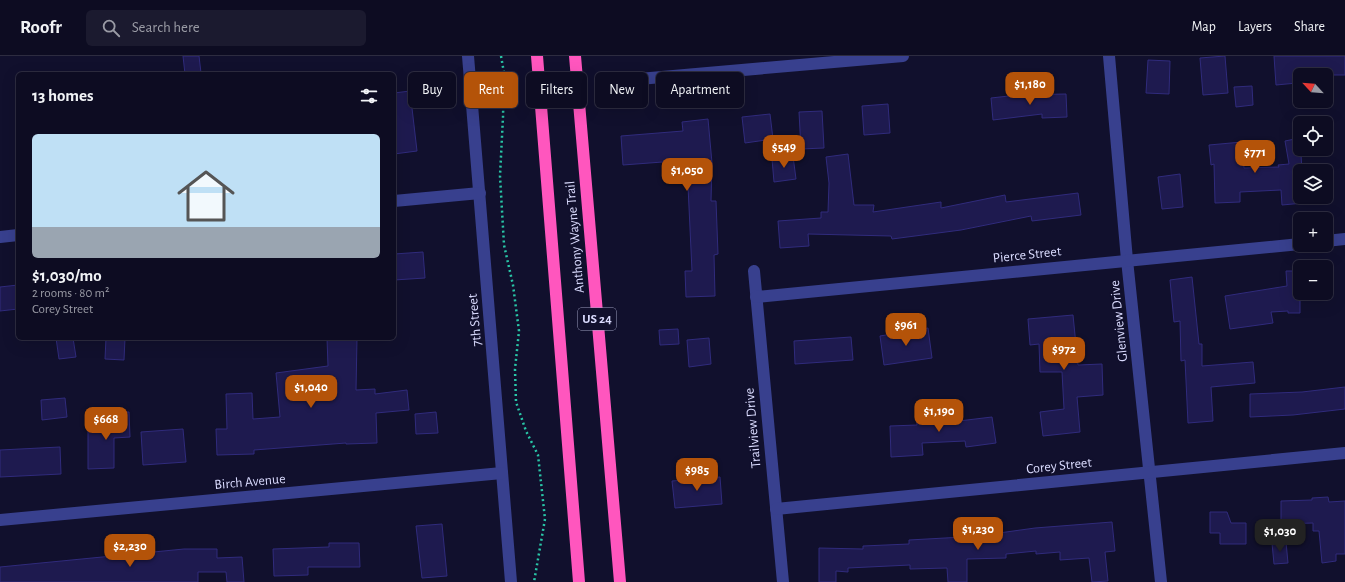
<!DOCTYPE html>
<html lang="en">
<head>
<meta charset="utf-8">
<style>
	:root { --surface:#0d0c22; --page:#1b1a2f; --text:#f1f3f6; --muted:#9a9ba5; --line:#2d2c40; --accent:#b45309 }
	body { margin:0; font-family:"Alegreya Sans",sans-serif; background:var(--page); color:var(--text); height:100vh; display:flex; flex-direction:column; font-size:15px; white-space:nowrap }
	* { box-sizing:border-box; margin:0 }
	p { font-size:13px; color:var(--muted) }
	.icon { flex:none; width:22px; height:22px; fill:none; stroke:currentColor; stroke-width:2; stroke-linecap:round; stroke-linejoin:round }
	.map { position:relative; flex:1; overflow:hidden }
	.side { position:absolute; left:16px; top:16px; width:380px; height:268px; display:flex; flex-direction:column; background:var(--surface); border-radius:6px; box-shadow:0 4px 16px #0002,0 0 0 1px var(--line) }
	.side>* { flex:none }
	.banner { position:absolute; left:408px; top:16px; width:380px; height:36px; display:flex; gap:8px }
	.needle { width:26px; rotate:296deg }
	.buttons { position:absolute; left:1293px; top:12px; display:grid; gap:8px }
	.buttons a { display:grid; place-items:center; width:40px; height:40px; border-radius:6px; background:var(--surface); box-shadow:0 4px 16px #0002,0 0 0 1px var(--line); font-size:20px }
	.price { position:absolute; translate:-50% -34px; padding:0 9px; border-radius:8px; background:var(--accent); color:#fff; font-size:13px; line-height:26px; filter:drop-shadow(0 1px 2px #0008) }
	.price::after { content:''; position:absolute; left:50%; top:24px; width:12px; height:9px; margin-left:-6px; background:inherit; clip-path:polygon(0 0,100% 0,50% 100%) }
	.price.active { background:#222; color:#fff }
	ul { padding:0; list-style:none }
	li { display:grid; align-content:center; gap:8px; height:212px; padding:0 16px }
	li span { display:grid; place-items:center; height:124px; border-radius:6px; color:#555 }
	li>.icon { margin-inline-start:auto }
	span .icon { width:72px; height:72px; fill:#fffc; stroke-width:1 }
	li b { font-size:17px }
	h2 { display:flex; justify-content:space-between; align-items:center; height:48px; padding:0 16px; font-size:17px }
	.chip { padding:0 14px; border-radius:6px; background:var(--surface); box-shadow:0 4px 16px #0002,0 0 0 1px var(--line); font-size:14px; line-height:36px }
	.chip.active { background:var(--accent); color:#fff }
	header { display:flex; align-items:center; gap:24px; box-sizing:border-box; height:56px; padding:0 20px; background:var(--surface); border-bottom:1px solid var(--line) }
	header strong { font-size:19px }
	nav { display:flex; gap:22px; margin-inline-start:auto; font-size:14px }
	.search { width:280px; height:36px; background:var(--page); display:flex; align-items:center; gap:10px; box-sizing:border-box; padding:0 14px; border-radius:6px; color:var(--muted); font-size:15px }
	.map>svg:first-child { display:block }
</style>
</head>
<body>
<header>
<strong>Roofr</strong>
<div class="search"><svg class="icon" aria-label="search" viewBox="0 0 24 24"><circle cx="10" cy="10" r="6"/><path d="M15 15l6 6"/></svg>Search here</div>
<nav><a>Map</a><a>Layers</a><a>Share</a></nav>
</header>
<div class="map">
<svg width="1345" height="526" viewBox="0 0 1345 526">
	<rect width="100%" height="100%" fill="#11102d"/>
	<g fill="#1e1a4f" stroke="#302b7c">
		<polygon points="183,0 199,0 201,17 185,18"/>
		<polygon points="1225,0 1228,37 1203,39 1200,2"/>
		<polygon points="1274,0 1345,0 1345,19 1296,19 1297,27 1276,29"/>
		<polygon points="1148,4 1170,5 1169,38 1146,37"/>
		<polygon points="1252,30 1253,49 1236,51 1234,31"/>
		<polygon points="410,35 417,95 394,98 394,37"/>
		<polygon points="1066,38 1067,61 1042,62 1042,58 993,64 991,42 1018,39"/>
		<polygon points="888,48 890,77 864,79 862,50"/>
		<polygon points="822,55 824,92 801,93 799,56"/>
		<polygon points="770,58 773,83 745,87 742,61"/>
		<polygon points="708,63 712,107 711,145 716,145 718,198 714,199 715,240 686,241 685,215 692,215 688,130 689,104 623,109 621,80 683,75 682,66"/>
		<polygon points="1300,82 1302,115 1300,115 1300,141 1304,141 1304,147 1282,149 1281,134 1240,136 1240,146 1215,147 1214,108 1211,109 1209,89 1242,86 1244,112 1279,111 1278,109 1289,108 1285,85"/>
		<polygon points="848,98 854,149 874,149 873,156 941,146 941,152 1005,139 1006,146 1078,137 1081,159 1032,165 1031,160 961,174 892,183 891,180 808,178 809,190 780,192 778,165 821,162 821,156 828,156 829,127 826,101"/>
		<polygon points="793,100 796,123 774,126 772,103"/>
		<polygon points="1180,118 1183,151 1162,153 1158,121"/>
		<polygon points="423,196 425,222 394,224 394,198"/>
		<polygon points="1286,215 1300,215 1300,257 1288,257 1288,255 1271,256 1273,267 1230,273 1225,240 1287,230"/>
		<polygon points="1192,221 1199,288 1202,288 1202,310 1253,306 1255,327 1211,331 1213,365 1188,367 1185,304 1181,305 1180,265 1174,266 1170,224"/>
		<polygon points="18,229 18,253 0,255 0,231"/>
		<polygon points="1073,259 1078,309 1102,308 1103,339 1077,341 1080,376 1043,380 1040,356 1064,353 1062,316 1040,316 1039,288 1030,289 1028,263"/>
		<polygon points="928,272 932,302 884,309 880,280"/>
		<polygon points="678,273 679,288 660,289 659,274"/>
		<polygon points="851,281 853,304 795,308 794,285"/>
		<polygon points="56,282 73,282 76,301 59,303"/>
		<polygon points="106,282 125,282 124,304 105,303"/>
		<polygon points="327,282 357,282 356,334 375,333 375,338 407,334 409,354 376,357 377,387 346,388 346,387 254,394 254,398 217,399 216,373 227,373 226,338 252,337 253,363 280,361 276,317 328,310"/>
		<polygon points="709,282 711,308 689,311 687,284"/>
		<polygon points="1345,331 1345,353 1293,359 1250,361 1250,338 1302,336"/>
		<polygon points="65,342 67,361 42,364 41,344"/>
		<polygon points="941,351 942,367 992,361 996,387 966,391 965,385 922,387 923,399 891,401 890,370 917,369 916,352"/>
		<polygon points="112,356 129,356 130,381 114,382 114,412 88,413 88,369 112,369"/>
		<polygon points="436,356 438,377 416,378 415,358"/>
		<polygon points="183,373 186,406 143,409 141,376"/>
		<polygon points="60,391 61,418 0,421 0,394"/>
		<polygon points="720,421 722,448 675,452 672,425"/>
		<polygon points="1328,441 1329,446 1345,445 1345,498 1336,498 1336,505 1322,507 1319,475 1313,475 1313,467 1281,468 1281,445 1312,444 1312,442"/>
		<polygon points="1210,456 1227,456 1231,467 1246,467 1246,488 1220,488 1220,477 1210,477"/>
		<polygon points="1112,466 1115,495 1105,496 1108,525 1092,526 1089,502 1060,504 1060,496 1036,498 1036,495 1006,498 1006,502 967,503 967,526 948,526 947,512 910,513 910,509 848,512 848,516 836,515 836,526 819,526 819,492 863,493 863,490 909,488 909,484 999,479 999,477 1035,472"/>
		<polygon points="442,468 447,520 422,522 416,470"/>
		<polygon points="1286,486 1288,507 1274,508 1272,487"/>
		<polygon points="329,487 359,487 360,511 308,511 308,519 274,520 273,493 329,491"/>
		<polygon points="184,493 217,493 217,502 242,501 244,526 227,526 226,516 198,516 198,526 0,526 0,511"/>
	</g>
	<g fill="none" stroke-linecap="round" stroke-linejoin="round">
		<polyline stroke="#29c6a7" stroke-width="2.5" stroke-dasharray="2 3" stroke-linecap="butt" points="501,0 504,17 503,61 500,120 504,189 513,229 519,275 515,313 516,346 526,375 538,399 545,463 534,526"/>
		<g stroke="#38408e" stroke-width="12">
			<polyline points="468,0 511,526"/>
			<polyline points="1109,0 1127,204 1161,526"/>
			<polyline points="639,23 903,0"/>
			<polyline points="394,145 480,137"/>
			<polyline points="0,181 18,179"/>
			<polyline points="1326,185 1345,183"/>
			<polyline points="754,215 783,526"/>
			<polyline points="756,241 1300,188"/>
			<polyline points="776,453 1345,397"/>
			<polyline points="0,464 502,417"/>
		</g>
		<g stroke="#ff56be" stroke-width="12">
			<polyline points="537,0 579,526"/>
			<polyline points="575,0 620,526"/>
		</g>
	</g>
	<g text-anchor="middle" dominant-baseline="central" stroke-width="3.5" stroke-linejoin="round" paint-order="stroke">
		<rect fill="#11102d" stroke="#9e9fc0" stroke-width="1" x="578" y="252" width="38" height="22" rx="3"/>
		<g font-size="13" font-weight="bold" fill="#dbdcff">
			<text x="597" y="263">US 24</text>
		</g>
		<g font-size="14" fill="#dbdcff" stroke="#11102d">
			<text transform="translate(575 181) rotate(-95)">Anthony Wayne Trail</text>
			<text transform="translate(1027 199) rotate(-6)">Pierce Street</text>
			<text transform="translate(475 264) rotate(-95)">7th Street</text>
			<text transform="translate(1119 265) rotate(-96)">Glenview Drive</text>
			<text transform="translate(753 372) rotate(-95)">Trailview Drive</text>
			<text transform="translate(1059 410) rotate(-6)">Corey Street</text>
			<text transform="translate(250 426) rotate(-5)">Birch Avenue</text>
		</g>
	</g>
</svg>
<div class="buttons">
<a><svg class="needle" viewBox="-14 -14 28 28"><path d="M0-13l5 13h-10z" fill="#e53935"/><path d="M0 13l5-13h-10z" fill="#9a9ba5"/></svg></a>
<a><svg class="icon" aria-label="locate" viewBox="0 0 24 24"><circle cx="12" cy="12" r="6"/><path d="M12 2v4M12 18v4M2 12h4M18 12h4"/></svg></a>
<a><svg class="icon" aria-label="layers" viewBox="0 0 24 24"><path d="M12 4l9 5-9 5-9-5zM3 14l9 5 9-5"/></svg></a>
<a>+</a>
<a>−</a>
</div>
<b class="price" style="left:1030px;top:50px">$1,180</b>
<b class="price" style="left:784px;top:113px">$549</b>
<b class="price" style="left:1255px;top:118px">$771</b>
<b class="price" style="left:687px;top:136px">$1,050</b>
<b class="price" style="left:906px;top:291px">$961</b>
<b class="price" style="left:1064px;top:315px">$972</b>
<b class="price" style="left:311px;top:353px">$1,040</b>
<b class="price" style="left:939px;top:377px">$1,190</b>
<b class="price" style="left:106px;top:385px">$668</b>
<b class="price" style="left:697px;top:436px">$985</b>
<b class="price" style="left:978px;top:495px">$1,230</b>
<b class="price active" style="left:1280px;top:497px">$1,030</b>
<b class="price" style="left:130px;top:512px">$2,230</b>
<div class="banner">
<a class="chip">Buy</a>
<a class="chip active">Rent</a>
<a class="chip">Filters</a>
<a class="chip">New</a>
<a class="chip">Apartment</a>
</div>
<section class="side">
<h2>13 homes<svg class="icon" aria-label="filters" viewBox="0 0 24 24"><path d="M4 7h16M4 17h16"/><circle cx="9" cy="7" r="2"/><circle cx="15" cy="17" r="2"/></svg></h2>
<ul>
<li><span style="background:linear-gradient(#bfe0f5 75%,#9aa5b1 0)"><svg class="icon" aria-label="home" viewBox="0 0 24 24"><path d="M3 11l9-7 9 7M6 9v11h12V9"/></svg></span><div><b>$1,030/mo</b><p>2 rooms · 80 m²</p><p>Corey Street</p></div></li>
</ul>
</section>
</div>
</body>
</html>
